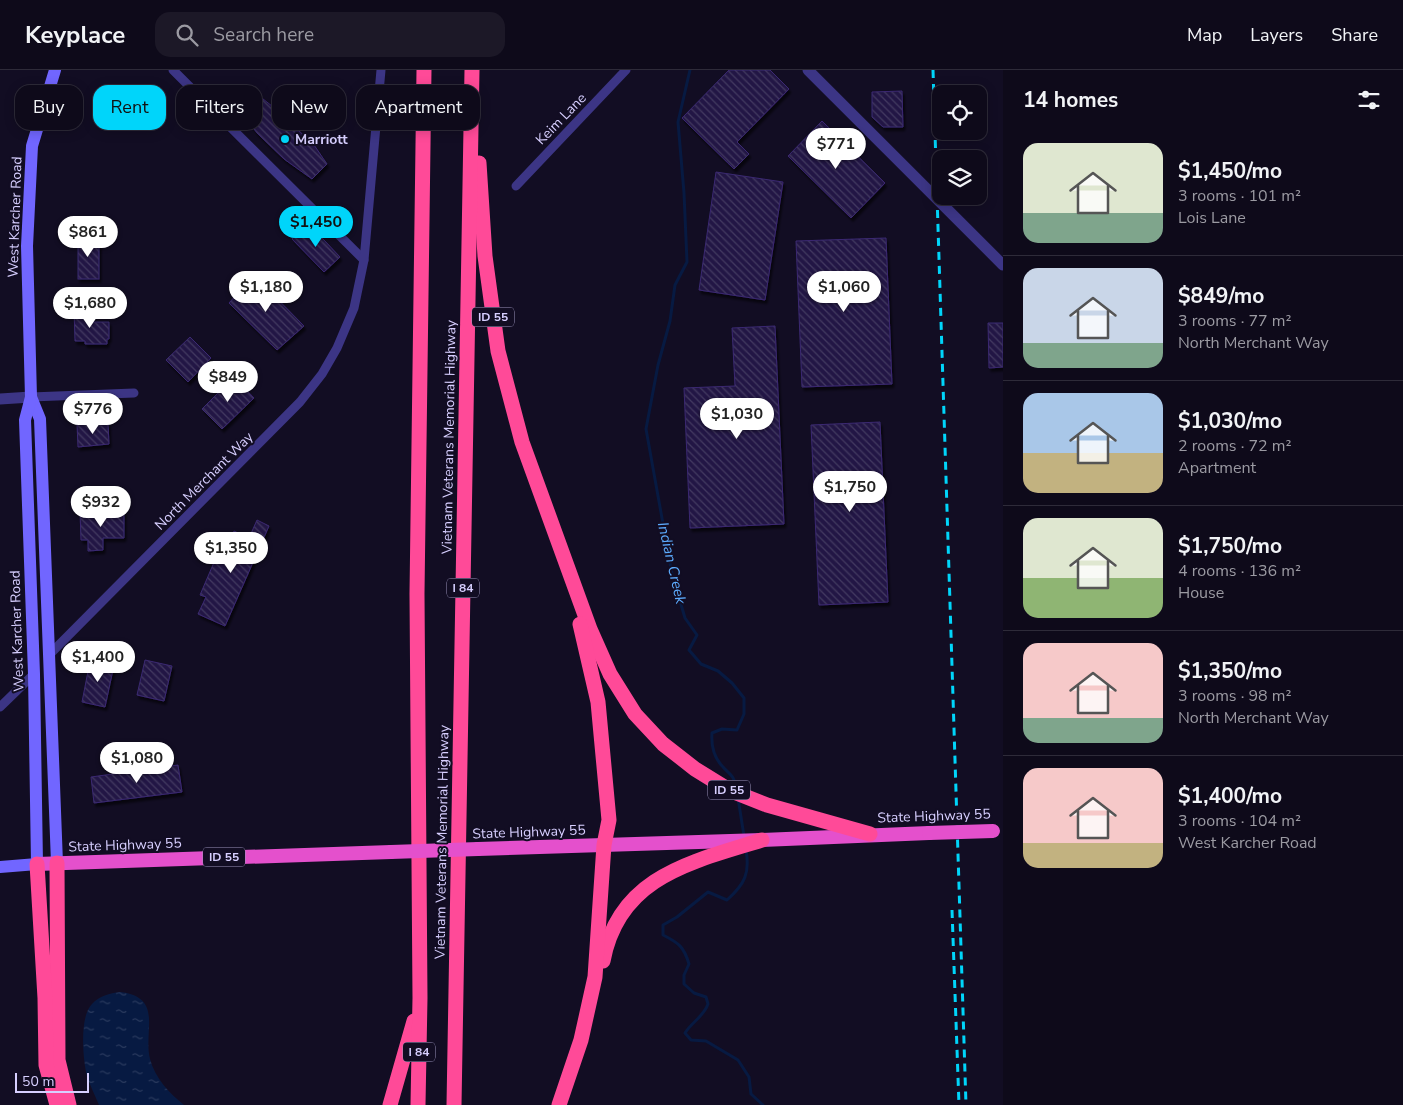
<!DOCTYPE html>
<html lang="en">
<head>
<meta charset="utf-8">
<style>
	:root { --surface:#0e0a1a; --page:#1c1827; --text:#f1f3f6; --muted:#9b9aa2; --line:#2e2b39; --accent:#00d5fa }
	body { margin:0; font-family:"Nunito Sans",sans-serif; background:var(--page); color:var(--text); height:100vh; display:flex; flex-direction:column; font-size:19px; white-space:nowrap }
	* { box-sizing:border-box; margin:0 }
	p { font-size:16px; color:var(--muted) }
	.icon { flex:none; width:28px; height:28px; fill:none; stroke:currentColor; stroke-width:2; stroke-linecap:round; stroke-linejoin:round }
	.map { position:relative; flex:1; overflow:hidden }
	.drawer { display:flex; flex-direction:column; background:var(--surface); width:400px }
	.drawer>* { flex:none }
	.guide { position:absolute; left:15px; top:15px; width:475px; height:45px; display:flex; gap:10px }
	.fabs { position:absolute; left:932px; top:15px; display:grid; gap:10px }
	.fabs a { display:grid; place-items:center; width:55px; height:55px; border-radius:10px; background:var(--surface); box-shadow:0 2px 12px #0003,0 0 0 1px var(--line); font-size:25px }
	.scale { position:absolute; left:15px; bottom:12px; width:74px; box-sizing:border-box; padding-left:5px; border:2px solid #d7cfff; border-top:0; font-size:14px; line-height:18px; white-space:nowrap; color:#d7cfff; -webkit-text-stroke:4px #120d23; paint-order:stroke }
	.price { position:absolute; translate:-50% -42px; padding:0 11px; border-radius:18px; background:#fff; color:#222; font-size:16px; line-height:32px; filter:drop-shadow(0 1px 2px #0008) }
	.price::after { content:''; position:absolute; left:50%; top:30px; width:15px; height:11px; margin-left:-8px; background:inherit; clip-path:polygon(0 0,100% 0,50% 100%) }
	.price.selected { background:var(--accent); color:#111 }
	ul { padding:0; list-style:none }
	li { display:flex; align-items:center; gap:15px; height:125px; padding:0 20px }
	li+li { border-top:1px solid var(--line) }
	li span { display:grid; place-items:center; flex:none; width:140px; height:100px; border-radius:15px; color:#555 }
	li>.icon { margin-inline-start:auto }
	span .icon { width:60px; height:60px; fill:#fffc; stroke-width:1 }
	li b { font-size:21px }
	h2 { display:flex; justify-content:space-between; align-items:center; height:60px; padding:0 20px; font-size:21px }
	.tag { padding:0 18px; border-radius:15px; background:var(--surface); box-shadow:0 2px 12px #0003,0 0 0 1px var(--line); font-size:18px; line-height:45px }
	.tag.selected { background:var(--accent); color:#111 }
	header { display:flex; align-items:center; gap:30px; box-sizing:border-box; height:70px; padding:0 25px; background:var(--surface); border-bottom:1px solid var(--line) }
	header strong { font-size:24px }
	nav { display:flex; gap:28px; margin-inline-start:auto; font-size:18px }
	.search { width:350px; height:45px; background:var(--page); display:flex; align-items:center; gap:12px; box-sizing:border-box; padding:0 18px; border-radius:15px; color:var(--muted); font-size:19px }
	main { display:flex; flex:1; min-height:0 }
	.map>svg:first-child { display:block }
</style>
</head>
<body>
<header>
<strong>Keyplace</strong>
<div class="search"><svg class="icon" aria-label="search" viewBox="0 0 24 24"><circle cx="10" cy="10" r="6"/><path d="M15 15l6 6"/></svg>Search here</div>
<nav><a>Map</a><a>Layers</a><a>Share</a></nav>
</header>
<main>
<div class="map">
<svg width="1003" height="1035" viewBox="0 0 1003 1035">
	<defs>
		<pattern id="water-ripples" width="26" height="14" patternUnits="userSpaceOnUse" patternTransform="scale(1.25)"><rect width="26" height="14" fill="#071a42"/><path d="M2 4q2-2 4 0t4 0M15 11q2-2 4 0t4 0" fill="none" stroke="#2a3a5e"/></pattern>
		<pattern id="building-back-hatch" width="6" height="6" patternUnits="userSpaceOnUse" patternTransform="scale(1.25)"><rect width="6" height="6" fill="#231845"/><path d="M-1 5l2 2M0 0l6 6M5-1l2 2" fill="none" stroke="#423961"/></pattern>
		<filter id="shadow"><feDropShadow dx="2" dy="3.5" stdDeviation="1" flood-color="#0009"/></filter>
	</defs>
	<rect width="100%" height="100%" fill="#120d23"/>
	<path fill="url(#water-ripples)" d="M120 922C164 927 143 961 150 989 155 1008 169 1023 184 1035H99C95 1025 90 1016 87 1006 83 990 79 947 92 934 99 926 110 923 120 922Z"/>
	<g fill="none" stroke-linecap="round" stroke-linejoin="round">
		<g stroke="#071a42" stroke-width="3">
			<path d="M690 0 678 52 684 123 687 192 675 215 670 251 658 295 646 359 672 504 685 548 697 565 689 580 701 594 718 601 732 613 744 628V644L737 660 722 659 712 663C711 676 713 687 723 697 730 705 734 705 736 717"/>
			<polyline points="738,728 744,766"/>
			<path d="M746 780C750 803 745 814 727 830L708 822 677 847 663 855V865C679 873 684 877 689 894L684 905V914L694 923 706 927 708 934C704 946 692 952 685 963L691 970 706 971 738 990 749 1007 751 1024 763 1035"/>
		</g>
	</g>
	<g fill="url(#building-back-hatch)" stroke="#3b2972" filter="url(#shadow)">
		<polygon points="729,0 770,0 789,19 737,72 749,84 734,99 682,48"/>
		<polygon points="248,17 287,48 301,34 311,44 297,59 314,75 327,94 312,109 284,89 257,63 234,32"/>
		<polygon points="902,21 903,57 883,57 872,47 872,22"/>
		<polygon points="822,51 885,113 851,148 788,86"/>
		<polygon points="716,102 783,112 765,230 699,220"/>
		<polygon points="308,153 340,187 324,202 292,169"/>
		<rect x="78" y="166" width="21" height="43"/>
		<polygon points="886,168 892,314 802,317 796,171"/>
		<polygon points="254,205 304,256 277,280 229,233"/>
		<polygon points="74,239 86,239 86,252 109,252 109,269 107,269 107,274 85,274 85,271 75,271"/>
		<polygon points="988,253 1003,253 1003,297 989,298"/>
		<polygon points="775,256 784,454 690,458 684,318 735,316 732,258"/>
		<polygon points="190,267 211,288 188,312 166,290"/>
		<polygon points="234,307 254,328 222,359 202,339"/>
		<polygon points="880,352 888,532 819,535 811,355"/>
		<polygon points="108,353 109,374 78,377 77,354"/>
		<polygon points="124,441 124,468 103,468 103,480 88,481 88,470 81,470 80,442"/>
		<polygon points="257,450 269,456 225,556 198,544 206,527 200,525 218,483 224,485 234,461 249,468"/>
		<polygon points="91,586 101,589 100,592 114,595 105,637 82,632"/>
		<polygon points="145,590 172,596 164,631 137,625"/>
		<polygon points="178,695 182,722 94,733 91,707"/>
	</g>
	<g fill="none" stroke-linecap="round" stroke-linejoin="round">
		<g stroke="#3c3585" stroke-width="9">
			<polyline points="173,0 364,190"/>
			<polyline points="516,116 626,0"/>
			<polyline points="31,327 134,323"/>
			<polyline points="49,585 300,332 322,304 337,278 354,238 364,190 381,0"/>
			<polyline points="0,637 34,604"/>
		</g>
		<g stroke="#3c3585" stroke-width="11">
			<polyline points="808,0 1003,195"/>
			<polyline points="0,329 31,327"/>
		</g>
		<g stroke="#7166ff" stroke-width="12">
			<polyline points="31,327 40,349 57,793"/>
			<polyline points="0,797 37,794 34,604 25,350 31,327 27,176 32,76 55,0"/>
		</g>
		<g stroke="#e450cc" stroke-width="14">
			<polyline points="478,779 762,770 929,763"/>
			<polyline points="37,794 391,782"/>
		</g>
		<g stroke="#ff4a98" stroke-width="15">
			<polyline points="479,93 485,186 498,281 522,372 590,559 610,604 635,644 663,674 695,699 729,720 767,735 870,764"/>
			<polyline points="57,793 58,990 69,1035"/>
			<polyline points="37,794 45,928 46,995 57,1035"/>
			<path d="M603 891C619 806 692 792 762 770"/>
			<polyline points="390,1035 414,951"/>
			<polyline points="418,1035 420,928 417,524 424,0"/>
			<polyline points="454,1035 472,0"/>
			<polyline points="559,1035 581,970 595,907 604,775 609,750 598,632 580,554"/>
		</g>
		<g stroke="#00d5fa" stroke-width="3" stroke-dasharray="8 6" stroke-linecap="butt">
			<polyline points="933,0 966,1035"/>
			<polyline points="952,840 959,1035"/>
		</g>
		<g stroke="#e450cc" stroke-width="14">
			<polyline points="929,763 993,761"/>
			<polyline points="391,782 478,779"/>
		</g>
	</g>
	<circle fill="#00d5fa" stroke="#120d23" stroke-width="2" cx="285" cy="69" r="5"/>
	<g text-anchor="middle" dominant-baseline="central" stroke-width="4" stroke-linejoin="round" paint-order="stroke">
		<g fill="#120d23" stroke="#9c95bd" stroke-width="1">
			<rect x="472" y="237.5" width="42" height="19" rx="4"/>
			<rect x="447" y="508.5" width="32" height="19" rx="4"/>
			<rect x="708" y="710.5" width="42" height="19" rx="4"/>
			<rect x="203" y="777.5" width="42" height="19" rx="4"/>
			<rect x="403" y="972.5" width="32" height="19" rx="4"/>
		</g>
		<g font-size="12" font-weight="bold" fill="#d7cfff">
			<text x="493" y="247">ID 55</text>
			<text x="463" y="518">I 84</text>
			<text x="729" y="720">ID 55</text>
			<text x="224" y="787">ID 55</text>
			<text x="419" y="982">I 84</text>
		</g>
		<g font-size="14" fill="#d7cfff" stroke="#120d23">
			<text transform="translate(561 49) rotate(-46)">Keim Lane</text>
			<text transform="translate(15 147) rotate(-88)">West Karcher Road</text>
			<text transform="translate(449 367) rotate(-89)">Vietnam Veterans Memorial Highway</text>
			<text transform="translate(204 411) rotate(-45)">North Merchant Way</text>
			<text transform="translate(17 561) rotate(-92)">West Karcher Road</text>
			<text transform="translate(934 746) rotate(-2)">State Highway 55</text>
			<text transform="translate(529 762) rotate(-2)">State Highway 55</text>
			<text transform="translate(442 772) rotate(-89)">Vietnam Veterans Memorial Highway</text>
			<text transform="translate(125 775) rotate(-2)">State Highway 55</text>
		</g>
		<g font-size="14" font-weight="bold" fill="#d7cfff" stroke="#120d23" text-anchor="start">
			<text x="295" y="69">Marriott</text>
		</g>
		<g font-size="15" font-style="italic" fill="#5dacff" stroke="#120d23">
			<text transform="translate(672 493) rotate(77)">Indian Creek</text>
		</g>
	</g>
</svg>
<div class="fabs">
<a><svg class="icon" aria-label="locate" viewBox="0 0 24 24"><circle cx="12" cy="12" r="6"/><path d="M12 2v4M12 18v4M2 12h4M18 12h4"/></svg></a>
<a><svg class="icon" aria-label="layers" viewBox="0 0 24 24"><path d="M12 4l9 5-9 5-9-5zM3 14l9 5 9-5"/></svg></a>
</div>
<div class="scale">50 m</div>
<b class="price" style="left:836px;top:100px">$771</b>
<b class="price selected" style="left:316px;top:178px">$1,450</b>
<b class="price" style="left:88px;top:188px">$861</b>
<b class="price" style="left:266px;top:243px">$1,180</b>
<b class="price" style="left:844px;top:243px">$1,060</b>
<b class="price" style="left:90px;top:259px">$1,680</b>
<b class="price" style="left:228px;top:333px">$849</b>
<b class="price" style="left:93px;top:365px">$776</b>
<b class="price" style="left:737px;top:370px">$1,030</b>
<b class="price" style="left:850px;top:443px">$1,750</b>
<b class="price" style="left:101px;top:458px">$932</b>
<b class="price" style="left:231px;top:504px">$1,350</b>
<b class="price" style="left:98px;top:613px">$1,400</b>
<b class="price" style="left:137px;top:714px">$1,080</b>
<div class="guide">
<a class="tag">Buy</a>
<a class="tag selected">Rent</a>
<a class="tag">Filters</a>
<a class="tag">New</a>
<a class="tag">Apartment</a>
</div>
</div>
<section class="drawer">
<h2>14 homes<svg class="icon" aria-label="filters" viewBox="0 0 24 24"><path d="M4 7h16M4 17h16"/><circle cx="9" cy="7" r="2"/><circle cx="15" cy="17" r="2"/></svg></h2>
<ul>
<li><span style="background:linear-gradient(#dfe7d0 70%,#7fa58c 0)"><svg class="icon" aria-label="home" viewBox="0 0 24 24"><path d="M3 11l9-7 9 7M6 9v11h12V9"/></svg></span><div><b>$1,450/mo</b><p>3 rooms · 101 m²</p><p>Lois Lane</p></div></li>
<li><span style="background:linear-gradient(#c9d6e8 75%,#7fa58c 0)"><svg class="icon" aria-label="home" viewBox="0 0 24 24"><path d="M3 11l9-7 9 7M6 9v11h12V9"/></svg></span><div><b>$849/mo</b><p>3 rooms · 77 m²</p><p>North Merchant Way</p></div></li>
<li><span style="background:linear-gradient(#a9c7e8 60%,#c2b280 0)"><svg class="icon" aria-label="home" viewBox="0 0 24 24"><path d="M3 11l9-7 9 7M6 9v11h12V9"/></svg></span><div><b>$1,030/mo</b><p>2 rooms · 72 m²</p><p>Apartment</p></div></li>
<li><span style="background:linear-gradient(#dfe7d0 60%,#8fb573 0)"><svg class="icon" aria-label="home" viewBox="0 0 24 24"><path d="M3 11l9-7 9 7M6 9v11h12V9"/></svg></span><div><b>$1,750/mo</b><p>4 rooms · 136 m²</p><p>House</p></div></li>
<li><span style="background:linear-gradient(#f6c9c9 75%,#7fa58c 0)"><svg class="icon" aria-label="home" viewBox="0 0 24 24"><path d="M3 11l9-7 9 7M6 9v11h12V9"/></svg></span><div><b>$1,350/mo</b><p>3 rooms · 98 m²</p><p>North Merchant Way</p></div></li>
<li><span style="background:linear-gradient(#f6c9c9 75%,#c2b280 0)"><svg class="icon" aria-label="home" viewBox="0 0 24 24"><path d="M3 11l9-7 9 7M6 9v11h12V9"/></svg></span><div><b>$1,400/mo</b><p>3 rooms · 104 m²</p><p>West Karcher Road</p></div></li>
</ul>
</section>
</main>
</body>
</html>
